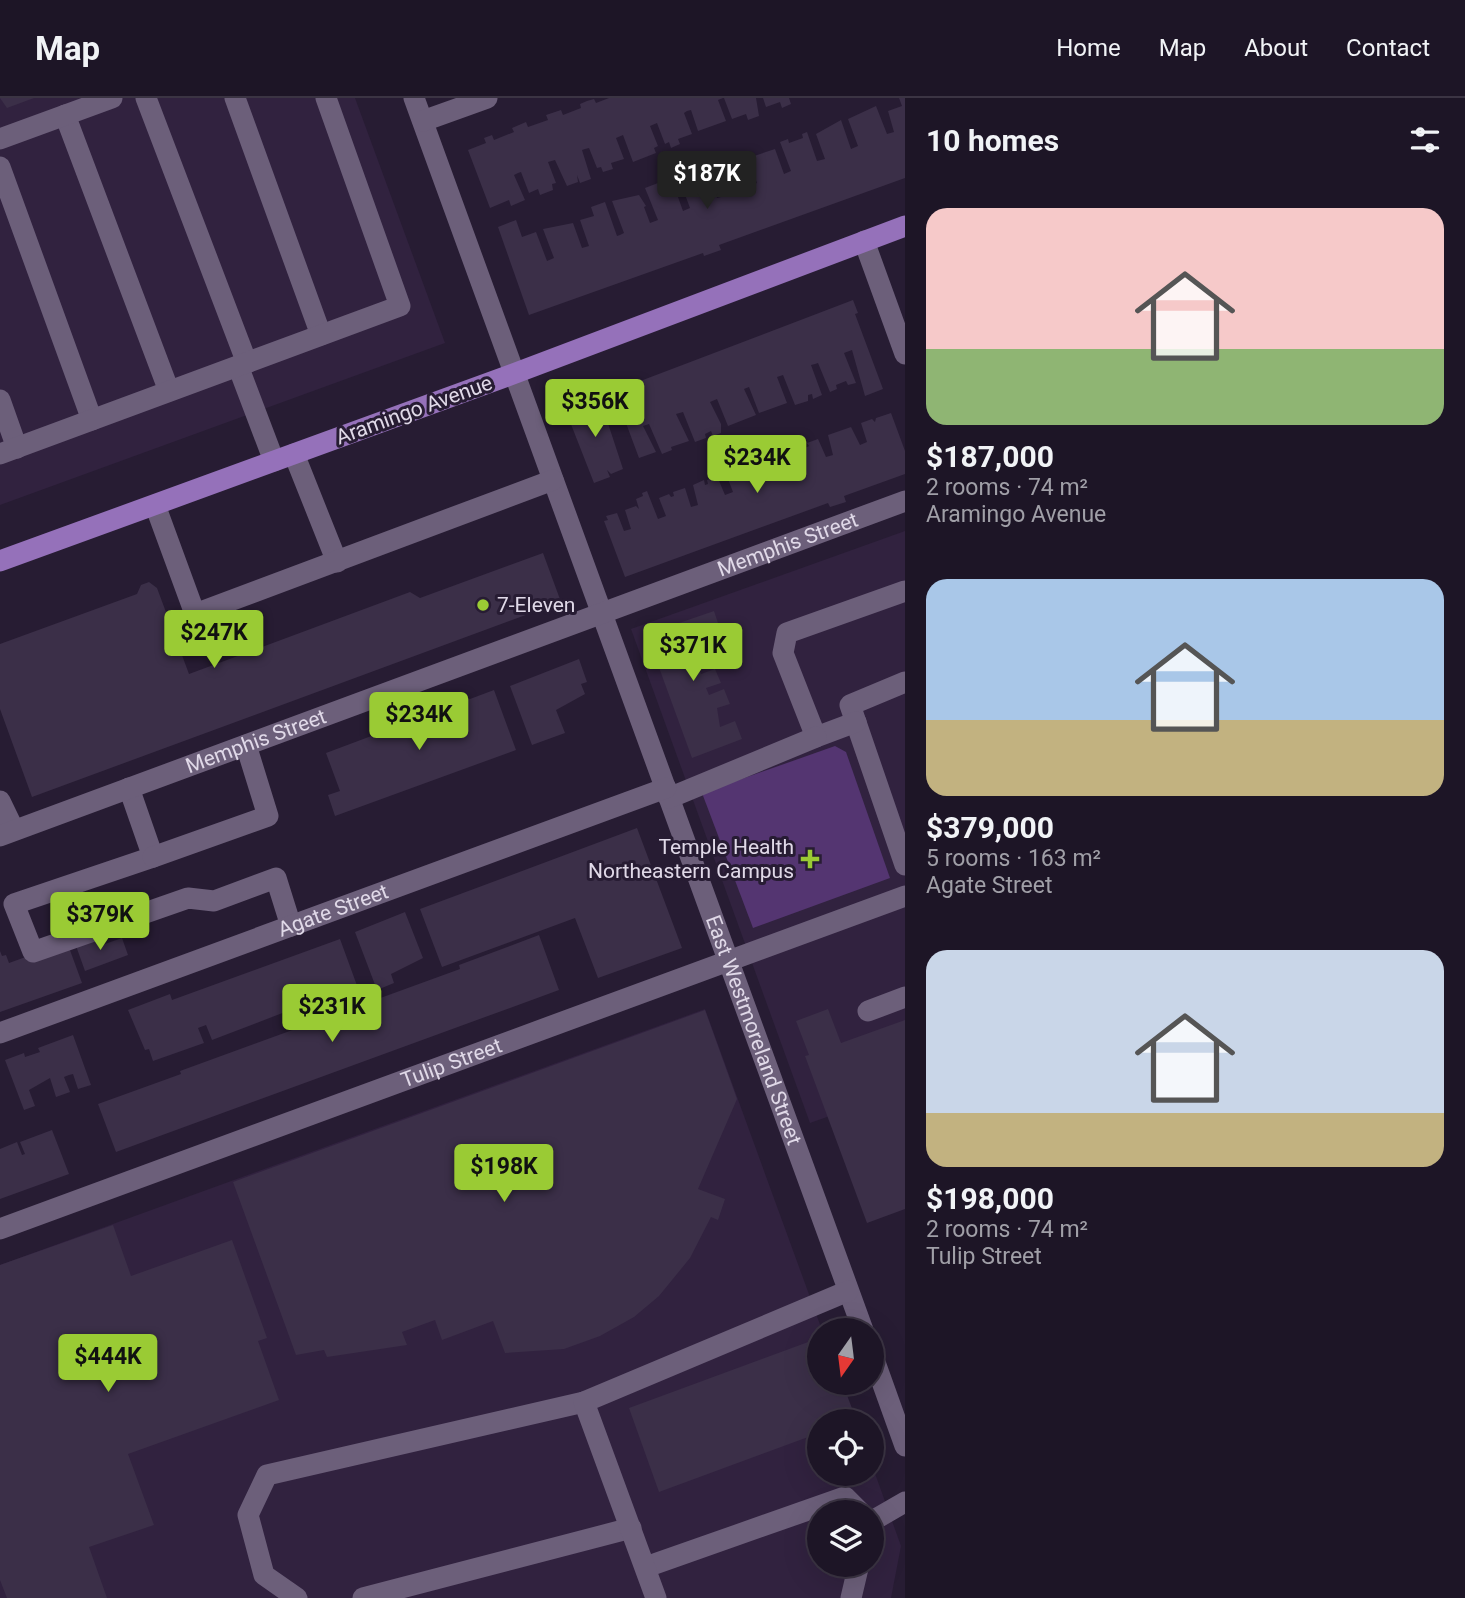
<!DOCTYPE html>
<html lang="en">
<head>
<meta charset="utf-8">
<style>
	:root { --surface:#1d1526; --page:#251e2e; --text:#f1f3f6; --muted:#a09fa7; --line:#3b3443; --accent:#9acb34 }
	body { margin:0; font-family:Roboto,sans-serif; background:var(--page); color:var(--text); height:100vh; display:flex; flex-direction:column; font-size:26px; white-space:nowrap }
	* { box-sizing:border-box; margin:0 }
	p { font-size:23px; color:var(--muted) }
	.icon { flex:none; width:38px; height:38px; fill:none; stroke:currentColor; stroke-width:2; stroke-linecap:round; stroke-linejoin:round }
	.map { position:relative; flex:1; overflow:hidden }
	.side { display:flex; flex-direction:column; background:var(--surface); width:560px }
	.side>* { flex:none }
	.needle { width:46px; rotate:194deg }
	.fabs { position:absolute; left:807px; top:1220px; display:grid; gap:14px }
	.fabs a { display:grid; place-items:center; width:77px; height:77px; border-radius:50%; background:var(--surface); box-shadow:0 7px 28px #0002,0 0 0 2px var(--line); font-size:35px }
	.price { position:absolute; translate:-50% -60px; padding:0 16px; border-radius:7px; background:var(--accent); color:#111; font-size:23px; line-height:46px; filter:drop-shadow(0 2px 4px #0008) }
	.price::after { content:''; position:absolute; left:50%; top:42px; width:21px; height:16px; margin-left:-10px; background:inherit; clip-path:polygon(0 0,100% 0,50% 100%) }
	.price.current { background:#222; color:#fff }
	ul { padding:0; list-style:none }
	li { display:grid; align-content:center; gap:14px; height:371px; padding:0 21px }
	li span { display:grid; place-items:center; height:217px; border-radius:21px; color:#555 }
	li>.icon { margin-inline-start:auto }
	span .icon { width:126px; height:126px; fill:#fffc; stroke-width:1 }
	li b { font-size:30px }
	h2 { display:flex; justify-content:space-between; align-items:center; height:84px; padding:0 21px; font-size:30px }
	header { display:flex; align-items:center; gap:42px; box-sizing:border-box; height:98px; padding:0 35px; background:var(--surface); border-bottom:2px solid var(--line) }
	header strong { font-size:33px }
	nav { display:flex; gap:38px; margin-inline-start:auto; font-size:24px }
	main { display:flex; flex:1; min-height:0 }
	.map>svg:first-child { display:block }
</style>
</head>
<body>
<header>
<strong>Map</strong>
<nav><a>Home</a><a>Map</a><a>About</a><a>Contact</a></nav>
</header>
<main>
<div class="map">
<svg width="905" height="1500" viewBox="0 0 905 1500">
	<rect width="100%" height="100%" fill="#271c33"/>
	<g fill="#31223f" fill-rule="evenodd">
		<polygon points="0,0 355,0 445,245 0,407"/>
		<polygon points="905,433 905,991 810,1025 631,531"/>
		<path d="M705 911 822 1232H819V1284L841 1285 855 1323H819V1376H872V1367L901 1448 891 1500H0V1167ZM819 1414H872V1466H819Z"/>
	</g>
	<polygon fill="#543571" points="835,648 846,654 890,780 753,830 702,695"/>
	<g fill="#3b2f48">
		<polygon points="0,0 34,0 7,10"/>
		<polygon points="609,0 723,0 718,2 726,23 698,33 691,12 687,13 684,15 692,36 678,41 680,46 671,50 669,44 665,46 657,25 650,28 658,48 654,50 656,55 633,64 623,37 616,40 624,61 611,65 613,71 603,74 601,69 597,70 589,50 585,51 582,52 591,81 580,85 577,77 578,84 567,88 555,62 548,64 556,85 552,86 553,92 540,97 538,91 529,95 521,74 518,75 514,77 525,102 511,108 509,102 490,110 468,52 486,45 484,40 492,37 494,42 514,34 512,30 526,24 528,29 548,22 546,17 561,12 563,17 581,10 580,6 587,3 594,1 596,5"/>
		<polygon points="724,0 756,0 759,18 748,22 746,16 732,21"/>
		<polygon points="763,0 789,0 791,6 782,10 780,4 766,9"/>
		<polygon points="899,0 905,0 905,80 719,147 721,152 704,158 703,155 529,217 498,129 516,122 522,139 536,134 547,163 554,160 543,131 573,125 582,150 589,148 580,122 594,118 591,109 605,104 617,138 620,137 624,135 612,103 639,97 646,108 644,109 650,125 658,122 645,90 658,85 662,93 674,88 683,113 690,110 677,75 691,69 693,74 706,69 717,100 721,99 724,98 714,68 726,61 739,57 751,88 757,85 748,60 775,51 784,76 791,73 780,44 788,41 789,45 803,40 802,36 807,34 817,63 825,61 816,36 841,22 851,51 858,48 848,21 876,8 887,36 894,34 888,13 902,8"/>
		<polygon points="853,202 858,215 855,216 883,291 865,298 852,252 844,255 856,285 848,287 846,283 836,287 837,291 830,294 818,265 815,266 811,267 822,297 813,301 812,296 808,297 808,303 795,307 783,277 777,279 787,305 759,315 749,289 744,291 756,317 728,328 717,301 710,304 721,326 721,335 713,338 711,333 705,336 706,340 695,344 683,314 676,316 689,343 671,349 672,352 662,356 649,326 643,328 656,354 639,360 614,293"/>
		<polygon points="599,298 623,371 611,376 607,372 610,379 594,385 565,311"/>
		<polygon points="891,315 905,353 905,376 844,398 846,404 830,409 828,405 625,479 604,423 608,422 606,418 617,415 624,433 631,431 625,412 636,408 639,411 636,401 643,398 642,395 647,393 658,421 666,418 659,400 669,396 671,399 674,398 673,394 685,390 691,409 698,407 693,387 704,382 705,387 708,386 707,382 717,378 725,397 733,394 721,363 748,355 759,384 766,381 755,353 768,348 774,361 773,357 784,353 793,371 799,369 793,349 804,345 805,350 809,348 807,345 818,341 826,359 833,357 828,337 851,329 860,347 867,344 861,325 872,321 875,324 876,320"/>
		<polygon points="543,455 561,504 32,699 0,611 0,546 137,496 141,487 149,484 157,490 189,576 410,494 420,500"/>
		<polygon points="714,513 721,534 705,538 711,555 695,560 701,576 715,571 721,585 706,590 709,597 724,591 730,606 717,610 720,629 735,623 742,641 692,660 657,564 651,557 654,556 647,536"/>
		<polygon points="579,561 587,584 581,586 585,596 556,612 565,635 532,647 510,588"/>
		<polygon points="494,592 516,652 335,718 328,697 340,693 326,655"/>
		<polygon points="637,730 682,850 598,880 575,820 442,869 420,811"/>
		<polygon points="405,814 423,860 391,876 394,885 377,892 355,834"/>
		<polygon points="539,837 559,892 116,1054 98,1006 181,976 180,973 460,871 459,867"/>
		<polygon points="96,838 99,848 122,840 128,857 85,873 75,845"/>
		<polygon points="340,841 359,893 308,912 306,906 212,942 206,927 198,930 204,945 153,963 149,951 145,952 128,912 170,896 172,902"/>
		<polygon points="67,844 82,885 0,914 0,853 2,858 6,857 9,865"/>
		<polygon points="828,911 841,945 905,922 905,1111 867,1125 805,958 809,957 796,923"/>
		<polygon points="705,912 737,1001 698,1091 725,1101 718,1122 711,1119 690,1160 659,1198 634,1219 600,1238 564,1251 505,1255 493,1223 442,1242 435,1222 402,1234 407,1247 327,1259 324,1252 296,1257 233,1084"/>
		<polygon points="73,937 91,987 78,991 73,976 69,977 64,979 70,994 56,999 50,980 29,992 35,1008 24,1012 5,962 24,955 25,959 40,954 38,950"/>
		<polygon points="52,1032 69,1076 0,1101 0,1051 17,1044 22,1057 25,1056 20,1044"/>
		<polygon points="113,1127 131,1178 232,1142 267,1240 258,1243 279,1302 128,1356 154,1427 89,1449 107,1500 7,1500 0,1482 0,1167"/>
		<polygon points="819,1240 819,1284 842,1284 856,1321 819,1323 819,1335 659,1394 629,1310"/>
	</g>
	<g fill="none" stroke-linecap="round" stroke-linejoin="round">
		<g stroke="#6c5f7a" stroke-width="21">
			<polyline points="146,0 247,265"/>
			<polyline points="235,0 321,237"/>
			<path id="s1" d="M414 0 863 1232"/>
			<polyline points="65,17 169,293"/>
			<polyline points="423,23 487,0"/>
			<polyline points="0,41 112,0"/>
			<polyline points="0,69 92,322"/>
			<polyline points="864,143 905,256"/>
			<polyline points="238,268 274,363"/>
			<polyline points="0,302 17,350"/>
			<polyline points="0,356 400,208 326,0"/>
			<polyline points="294,356 337,464"/>
			<polyline points="155,407 195,516 553,382"/>
			<polyline points="905,584 850,607 905,767"/>
			<polyline points="856,624 816,639 783,555 787,535 905,493"/>
			<polyline points="129,690 153,759 14,806 33,854 188,800 214,803 276,780 291,828"/>
			<polyline points="669,700 816,639"/>
			<polyline points="0,703 14,732"/>
			<path id="s2" d="M0 738 905 403"/>
			<polyline points="153,759 268,718 246,647"/>
			<polyline points="868,913 905,899"/>
			<path id="s3" d="M0 935 666 690"/>
			<path id="s4" d="M0 1131 905 798"/>
			<polyline points="872,1256 905,1348"/>
			<polyline points="872,1423 905,1404"/>
			<polyline points="646,1469 845,1399 860,1414"/>
			<polyline points="297,1500 264,1477 248,1417 267,1377 584,1304"/>
			<polyline points="363,1500 631,1430"/>
			<polyline points="656,1500 584,1304 848,1193"/>
			<polyline points="851,1500 859,1466"/>
		</g>
		<polyline stroke="#9571ba" stroke-width="21" points="0,463 513,276 905,128"/>
	</g>
	<g fill="#9acb34" stroke="#271c33" stroke-width="2.5">
		<circle cx="483" cy="507" r="7"/>
		<path d="M806.5 750.5h7v7h7v7h-7v7h-7v-7h-7v-7h7z"/>
	</g>
	<g text-anchor="middle" dominant-baseline="central" stroke-width="6" stroke-linejoin="round" paint-order="stroke">
		<g font-size="21" fill="#e0d9e8" stroke="#271c33">
			<text transform="translate(414 312) rotate(-20)">Aramingo Avenue</text>
			<text stroke="none"><textPath href="#s2" startOffset="840">Memphis Street</textPath></text>
			<text stroke="none"><textPath href="#s2" startOffset="273">Memphis Street</textPath></text>
			<text stroke="none"><textPath href="#s3" startOffset="355">Agate Street</textPath></text>
			<text stroke="none"><textPath href="#s1" startOffset="992">East Westmoreland Street</textPath></text>
			<text stroke="none"><textPath href="#s4" startOffset="481">Tulip Street</textPath></text>
		</g>
		<g font-size="21" fill="#e0d9e8" stroke="#271c33" text-anchor="start">
			<text x="497" y="507">7-Eleven</text>
			<text x="794" y="749" text-anchor="end">Temple Health<tspan x="794" dy="24">Northeastern Campus</tspan></text>
		</g>
	</g>
</svg>
<div class="fabs">
<a><svg class="needle" viewBox="-14 -14 28 28"><path d="M0-13l5 13h-10z" fill="#e53935"/><path d="M0 13l5-13h-10z" fill="#a09fa7"/></svg></a>
<a><svg class="icon" aria-label="locate" viewBox="0 0 24 24"><circle cx="12" cy="12" r="6"/><path d="M12 2v4M12 18v4M2 12h4M18 12h4"/></svg></a>
<a><svg class="icon" aria-label="layers" viewBox="0 0 24 24"><path d="M12 4l9 5-9 5-9-5zM3 14l9 5 9-5"/></svg></a>
</div>
<b class="price current" style="left:707px;top:113px">$187K</b>
<b class="price" style="left:595px;top:341px">$356K</b>
<b class="price" style="left:757px;top:397px">$234K</b>
<b class="price" style="left:214px;top:572px">$247K</b>
<b class="price" style="left:693px;top:585px">$371K</b>
<b class="price" style="left:419px;top:654px">$234K</b>
<b class="price" style="left:100px;top:854px">$379K</b>
<b class="price" style="left:332px;top:946px">$231K</b>
<b class="price" style="left:504px;top:1106px">$198K</b>
<b class="price" style="left:108px;top:1296px">$444K</b>
</div>
<section class="side">
<h2>10 homes<svg class="icon" aria-label="filters" viewBox="0 0 24 24"><path d="M4 7h16M4 17h16"/><circle cx="9" cy="7" r="2"/><circle cx="15" cy="17" r="2"/></svg></h2>
<ul>
<li><span style="background:linear-gradient(#f6c9c9 65%,#8fb573 0)"><svg class="icon" aria-label="home" viewBox="0 0 24 24"><path d="M3 11l9-7 9 7M6 9v11h12V9"/></svg></span><div><b>$187,000</b><p>2 rooms · 74 m²</p><p>Aramingo Avenue</p></div></li>
<li><span style="background:linear-gradient(#a9c7e8 65%,#c2b280 0)"><svg class="icon" aria-label="home" viewBox="0 0 24 24"><path d="M3 11l9-7 9 7M6 9v11h12V9"/></svg></span><div><b>$379,000</b><p>5 rooms · 163 m²</p><p>Agate Street</p></div></li>
<li><span style="background:linear-gradient(#c9d6e8 75%,#c2b280 0)"><svg class="icon" aria-label="home" viewBox="0 0 24 24"><path d="M3 11l9-7 9 7M6 9v11h12V9"/></svg></span><div><b>$198,000</b><p>2 rooms · 74 m²</p><p>Tulip Street</p></div></li>
</ul>
</section>
</main>
</body>
</html>
